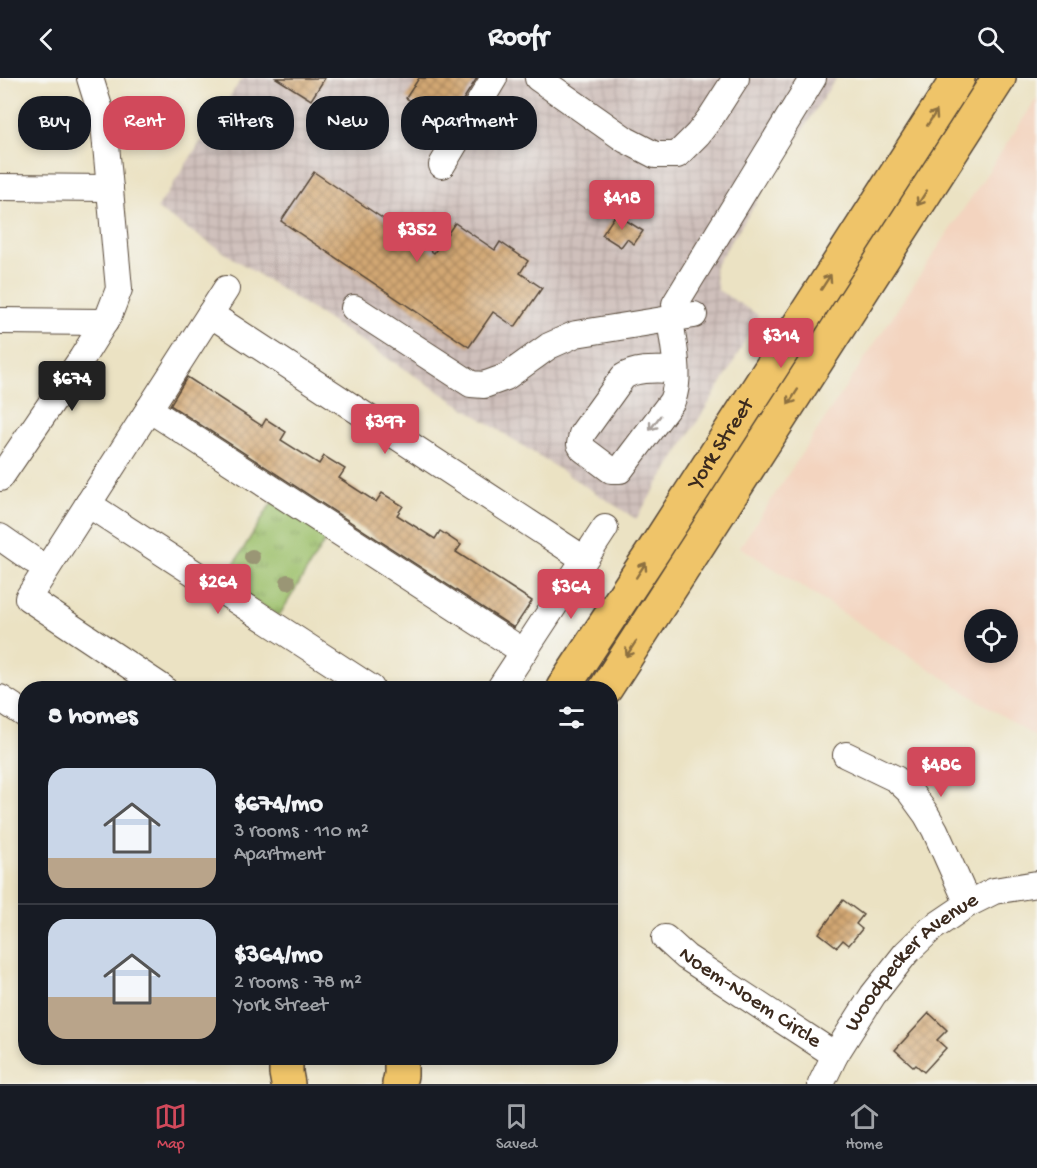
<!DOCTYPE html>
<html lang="en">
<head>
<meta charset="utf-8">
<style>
	:root { --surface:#171b24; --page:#20242c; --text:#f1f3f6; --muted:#9ea1a6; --line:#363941; --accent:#d1495b }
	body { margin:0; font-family:"Gochi Hand",sans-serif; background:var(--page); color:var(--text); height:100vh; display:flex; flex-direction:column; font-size:22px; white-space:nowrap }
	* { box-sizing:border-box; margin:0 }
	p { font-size:20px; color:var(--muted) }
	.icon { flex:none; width:33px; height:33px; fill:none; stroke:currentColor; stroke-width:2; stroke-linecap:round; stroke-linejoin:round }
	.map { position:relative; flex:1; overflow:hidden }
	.side { position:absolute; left:18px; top:603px; width:600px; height:384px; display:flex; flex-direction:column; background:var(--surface); border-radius:24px; box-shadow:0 3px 9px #0003 }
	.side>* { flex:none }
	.top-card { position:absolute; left:18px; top:18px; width:600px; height:54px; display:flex; gap:12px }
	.buttons { position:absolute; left:964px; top:531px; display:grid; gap:12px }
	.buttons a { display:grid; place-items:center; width:54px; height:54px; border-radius:50%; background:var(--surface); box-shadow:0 3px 9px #0003; font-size:30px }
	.price { position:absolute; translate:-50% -51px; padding:0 14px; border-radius:6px; background:var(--accent); color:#fff; font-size:20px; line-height:39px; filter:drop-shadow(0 2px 3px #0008) }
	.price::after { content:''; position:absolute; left:50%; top:36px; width:18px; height:14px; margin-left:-9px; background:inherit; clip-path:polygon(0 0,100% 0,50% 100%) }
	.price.on { background:#222; color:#fff }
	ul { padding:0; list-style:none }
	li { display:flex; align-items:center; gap:18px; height:150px; padding:0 30px }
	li+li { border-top:2px solid var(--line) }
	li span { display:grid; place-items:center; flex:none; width:168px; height:120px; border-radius:18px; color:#555 }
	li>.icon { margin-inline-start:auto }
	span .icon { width:72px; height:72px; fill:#fffc; stroke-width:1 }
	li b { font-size:26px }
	h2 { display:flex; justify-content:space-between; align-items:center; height:72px; padding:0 30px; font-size:26px }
	.tag { padding:0 21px; border-radius:24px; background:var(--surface); box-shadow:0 3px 9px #0003; font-size:21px; line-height:54px }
	.tag.on { background:var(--accent); color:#fff }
	header { display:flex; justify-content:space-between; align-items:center; height:78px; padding:0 30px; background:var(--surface); font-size:27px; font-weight:700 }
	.menu { display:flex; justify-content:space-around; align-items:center; height:84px; border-top:2px solid var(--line); background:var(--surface); font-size:16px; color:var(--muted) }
	.menu a { display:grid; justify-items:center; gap:3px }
	.menu .on { color:var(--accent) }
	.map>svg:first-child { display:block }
</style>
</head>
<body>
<header><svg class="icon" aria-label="back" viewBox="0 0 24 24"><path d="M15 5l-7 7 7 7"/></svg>Roofr<svg class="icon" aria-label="search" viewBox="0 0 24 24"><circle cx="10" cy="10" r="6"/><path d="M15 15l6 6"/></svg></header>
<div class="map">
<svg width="1037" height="1006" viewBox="0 0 1037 1006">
	<defs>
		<pattern id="industrial-grid" width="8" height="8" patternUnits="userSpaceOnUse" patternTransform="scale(1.5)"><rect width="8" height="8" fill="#cfc0bb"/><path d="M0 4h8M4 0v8" fill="none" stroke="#b3a5a0"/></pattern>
		<pattern id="grass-tufts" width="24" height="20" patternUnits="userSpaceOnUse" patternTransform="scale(1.5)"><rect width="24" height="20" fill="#9cc06b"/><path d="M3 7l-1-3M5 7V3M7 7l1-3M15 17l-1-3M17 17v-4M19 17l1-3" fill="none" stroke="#809c57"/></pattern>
		<pattern id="building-cross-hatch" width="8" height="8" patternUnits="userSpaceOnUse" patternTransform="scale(1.5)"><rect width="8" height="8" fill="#d2a773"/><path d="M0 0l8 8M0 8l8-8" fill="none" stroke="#ac885e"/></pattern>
	</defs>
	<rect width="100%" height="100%" fill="#f6f6f2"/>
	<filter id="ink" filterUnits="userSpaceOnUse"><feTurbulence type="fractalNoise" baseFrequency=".0167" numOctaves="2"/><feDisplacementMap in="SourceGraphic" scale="12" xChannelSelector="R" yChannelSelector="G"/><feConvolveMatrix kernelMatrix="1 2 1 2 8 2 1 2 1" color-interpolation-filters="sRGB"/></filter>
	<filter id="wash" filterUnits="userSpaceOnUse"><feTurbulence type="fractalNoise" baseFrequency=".008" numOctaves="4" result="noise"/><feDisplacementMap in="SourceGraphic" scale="24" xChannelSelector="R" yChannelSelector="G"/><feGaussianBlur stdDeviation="1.35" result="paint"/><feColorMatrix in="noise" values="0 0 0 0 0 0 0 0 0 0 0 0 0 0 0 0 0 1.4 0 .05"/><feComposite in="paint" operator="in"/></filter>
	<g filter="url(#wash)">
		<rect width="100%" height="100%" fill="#ebe2c3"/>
		<path fill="#f3d4bf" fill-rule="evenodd" d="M1037 20V660L798 506 740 469ZM975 542H1008V574H975Z"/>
		<polygon fill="url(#industrial-grid)" points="242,0 836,0 714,190 718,212 758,237 729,293 636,441 157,131"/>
		<polygon fill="url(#grass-tufts)" stroke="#6c7544" stroke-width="1.5" points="272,424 328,458 279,538 223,504"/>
		<g id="blocks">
			<g fill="url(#building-cross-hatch)">
				<polygon points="276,0 325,0 311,22"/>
				<polygon points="419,0 477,0 447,47 406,20"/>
				<polygon points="314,94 434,175 455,145 495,172 500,164 528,183 520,195 542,210 515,249 493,234 469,269 281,143"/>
				<polygon points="616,136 643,153 634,166 627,161 621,169 602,157"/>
				<polygon points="187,299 262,348 266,341 286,354 281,362 319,386 324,378 345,391 339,400 376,424 382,415 403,428 397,437 435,461 440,453 461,467 456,474 532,523 514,550 170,327"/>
				<polygon points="843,822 863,837 856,846 862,851 849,867 843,862 837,869 819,855"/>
				<polygon points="929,935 947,952 937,962 946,970 924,994 916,987 914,989 895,972"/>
			</g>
		</g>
	</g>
	<g filter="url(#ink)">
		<use href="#blocks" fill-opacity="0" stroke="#554637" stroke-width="1.5"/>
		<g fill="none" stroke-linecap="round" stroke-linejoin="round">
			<g stroke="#554637" stroke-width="28">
				<g id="minor">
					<polyline points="538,0 626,62 655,77 677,77 698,56 711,39 736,0"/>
					<polyline points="442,87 494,0"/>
					<polyline points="0,109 110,110"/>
					<polyline points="675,226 813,0"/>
					<polyline points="354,230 471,306 484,307 506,299 549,268 576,256 694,237"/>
					<polyline points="210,236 584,481"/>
					<path d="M670 241C673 265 682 300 672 323L620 392H611L583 371 580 366 582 356 623 299C637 289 660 292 676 292"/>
					<polyline points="0,243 105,244"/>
					<polyline points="149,331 524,574"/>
					<polyline points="0,400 82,280 109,237 119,211 104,45 90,0"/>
					<polyline points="88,426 371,610"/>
					<polyline points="0,459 33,482"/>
					<polyline points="163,610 28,520 226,211"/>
					<polyline points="500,610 605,450"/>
					<polyline points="0,620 26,637"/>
					<polyline points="846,677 896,701 910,714 926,736 935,752 968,826"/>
					<path id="s1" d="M665 860 686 879 835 977"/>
					<path id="s2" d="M821 1006 835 977 873 917 906 875 931 851 968 826 994 813 1037 806"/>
				</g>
			</g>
			<g stroke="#554637" stroke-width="36">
				<g id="major">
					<path id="s3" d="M563 610 654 472 958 0"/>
					<polyline points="606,610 999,0"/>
					<polyline points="286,980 286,995 288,1006"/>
					<polyline points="399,1006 401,997 401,980"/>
				</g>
			</g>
			<use href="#minor" stroke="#fff" stroke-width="26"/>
			<use href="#major" stroke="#efc469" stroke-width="33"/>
		</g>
		<g fill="#9a9675">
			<circle cx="252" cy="479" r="8"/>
			<circle cx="288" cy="504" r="8"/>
		</g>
		<defs><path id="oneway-shaft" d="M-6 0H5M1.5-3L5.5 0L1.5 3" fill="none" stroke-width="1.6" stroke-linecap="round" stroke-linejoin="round" transform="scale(1.5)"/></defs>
		<g stroke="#8c6f40">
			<use href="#oneway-shaft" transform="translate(932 40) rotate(-57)"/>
			<use href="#oneway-shaft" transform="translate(922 120) rotate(123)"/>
			<use href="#oneway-shaft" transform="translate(826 204) rotate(-57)"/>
			<use href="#oneway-shaft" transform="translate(793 319) rotate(123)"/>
			<use href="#oneway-shaft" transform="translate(641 492) rotate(-57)"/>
			<use href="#oneway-shaft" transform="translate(631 571) rotate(123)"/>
		</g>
		<use stroke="#a79f9a" href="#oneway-shaft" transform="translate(655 345) rotate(126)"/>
	</g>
	<g text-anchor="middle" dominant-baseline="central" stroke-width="5" stroke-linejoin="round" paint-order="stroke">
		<g font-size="22" fill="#3b2a1e" stroke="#f6f6f2">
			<text stroke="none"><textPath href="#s3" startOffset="291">York Street</textPath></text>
			<text stroke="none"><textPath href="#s2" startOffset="154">Woodpecker Avenue</textPath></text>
			<text stroke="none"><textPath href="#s1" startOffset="104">Noem-Noem Circle</textPath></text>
		</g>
	</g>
</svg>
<div class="buttons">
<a><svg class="icon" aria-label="locate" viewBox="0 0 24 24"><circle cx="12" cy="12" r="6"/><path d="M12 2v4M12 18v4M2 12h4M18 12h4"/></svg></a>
</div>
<b class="price" style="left:622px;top:153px">$418</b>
<b class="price" style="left:417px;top:185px">$352</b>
<b class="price" style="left:781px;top:291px">$314</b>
<b class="price on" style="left:72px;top:334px">$674</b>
<b class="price" style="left:385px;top:377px">$397</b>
<b class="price" style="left:218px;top:537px">$264</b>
<b class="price" style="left:571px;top:542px">$364</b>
<b class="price" style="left:941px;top:720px">$486</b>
<div class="top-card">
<a class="tag">Buy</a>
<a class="tag on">Rent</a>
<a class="tag">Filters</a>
<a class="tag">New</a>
<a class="tag">Apartment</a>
</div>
<section class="side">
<h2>8 homes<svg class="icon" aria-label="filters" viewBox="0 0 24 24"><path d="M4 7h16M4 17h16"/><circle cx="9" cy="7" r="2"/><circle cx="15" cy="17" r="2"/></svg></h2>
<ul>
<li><span style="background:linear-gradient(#c9d6e8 75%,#b9a48a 0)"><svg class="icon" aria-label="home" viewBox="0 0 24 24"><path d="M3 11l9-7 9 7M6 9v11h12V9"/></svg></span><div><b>$674/mo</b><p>3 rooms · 110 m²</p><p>Apartment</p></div></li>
<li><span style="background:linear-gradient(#c9d6e8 65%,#b9a48a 0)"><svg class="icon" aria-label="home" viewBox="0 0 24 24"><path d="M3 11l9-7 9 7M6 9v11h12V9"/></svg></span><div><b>$364/mo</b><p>2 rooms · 78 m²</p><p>York Street</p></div></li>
</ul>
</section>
</div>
<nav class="menu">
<a class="on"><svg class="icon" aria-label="map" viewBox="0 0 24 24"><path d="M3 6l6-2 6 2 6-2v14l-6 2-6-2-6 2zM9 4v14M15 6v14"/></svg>Map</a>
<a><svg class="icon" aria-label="saved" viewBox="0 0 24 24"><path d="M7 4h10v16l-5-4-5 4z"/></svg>Saved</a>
<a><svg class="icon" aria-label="home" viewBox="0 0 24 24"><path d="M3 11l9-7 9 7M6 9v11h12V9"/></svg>Home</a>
</nav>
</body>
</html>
